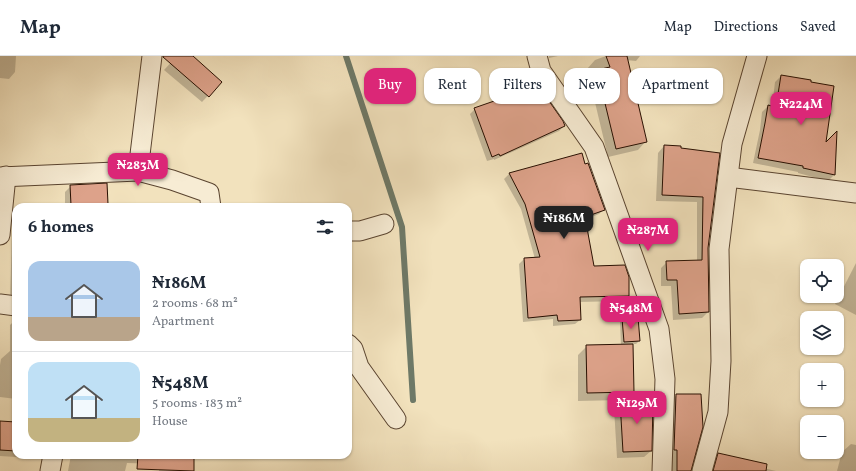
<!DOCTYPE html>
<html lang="en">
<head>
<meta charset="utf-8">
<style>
	:root { --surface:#fff; --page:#f2f2f3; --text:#1f2937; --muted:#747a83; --line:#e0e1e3; --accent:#db2777 }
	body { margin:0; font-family:Vollkorn,serif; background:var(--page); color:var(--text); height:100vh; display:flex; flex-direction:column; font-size:15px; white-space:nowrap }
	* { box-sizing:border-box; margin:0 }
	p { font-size:13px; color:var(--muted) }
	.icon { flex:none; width:22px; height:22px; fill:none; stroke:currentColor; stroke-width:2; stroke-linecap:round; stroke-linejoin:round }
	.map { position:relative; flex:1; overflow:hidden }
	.details { position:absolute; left:12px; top:147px; width:340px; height:256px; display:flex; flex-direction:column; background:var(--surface); border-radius:12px; box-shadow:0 1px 3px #0004 }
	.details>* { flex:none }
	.top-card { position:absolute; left:364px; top:12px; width:380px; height:36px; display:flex; gap:8px }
	.controls { position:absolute; left:800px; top:203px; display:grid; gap:8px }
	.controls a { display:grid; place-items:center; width:44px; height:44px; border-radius:8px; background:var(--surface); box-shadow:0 1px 3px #0004; font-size:20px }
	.price { position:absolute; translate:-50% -34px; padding:0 9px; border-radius:8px; background:var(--accent); color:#fff; font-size:13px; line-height:26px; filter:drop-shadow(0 1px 2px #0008) }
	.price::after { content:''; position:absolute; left:50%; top:24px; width:12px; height:9px; margin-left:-6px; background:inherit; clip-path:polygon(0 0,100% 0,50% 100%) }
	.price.active { background:#222; color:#fff }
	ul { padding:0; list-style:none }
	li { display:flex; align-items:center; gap:12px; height:100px; padding:0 16px }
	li+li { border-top:1px solid var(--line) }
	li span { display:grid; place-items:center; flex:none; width:112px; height:80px; border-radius:12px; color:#555 }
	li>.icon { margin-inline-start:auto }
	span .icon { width:48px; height:48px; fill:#fffc; stroke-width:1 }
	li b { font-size:17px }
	h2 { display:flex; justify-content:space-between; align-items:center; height:48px; padding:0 16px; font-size:17px }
	.pill { padding:0 14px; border-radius:12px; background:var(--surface); box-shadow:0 1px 3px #0004; font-size:14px; line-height:36px }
	.pill.active { background:var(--accent); color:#fff }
	header { display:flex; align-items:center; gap:24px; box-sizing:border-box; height:56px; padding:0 20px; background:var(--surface); border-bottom:1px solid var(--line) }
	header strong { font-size:19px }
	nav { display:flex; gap:22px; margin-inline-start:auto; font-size:14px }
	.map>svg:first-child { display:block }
</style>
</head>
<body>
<header>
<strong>Map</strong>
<nav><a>Map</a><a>Directions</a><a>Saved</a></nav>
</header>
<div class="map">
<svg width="856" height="415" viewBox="0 0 856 415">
	<rect width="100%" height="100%" fill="#f2e2bd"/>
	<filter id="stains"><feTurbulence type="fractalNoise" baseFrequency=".005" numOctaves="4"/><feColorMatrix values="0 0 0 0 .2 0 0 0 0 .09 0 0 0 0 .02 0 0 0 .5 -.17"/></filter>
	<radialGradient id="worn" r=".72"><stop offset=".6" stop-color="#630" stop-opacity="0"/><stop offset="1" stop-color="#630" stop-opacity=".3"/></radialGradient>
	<g fill="#0003">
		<polygon points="0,0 16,0 15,16 9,23 0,22"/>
		<polygon points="177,0 191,0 221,26 202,46 164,14"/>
		<polygon points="549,0 558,0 549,2"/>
		<polygon points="606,0 640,0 636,5 626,4 646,85 638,94 608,101 587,13 595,4"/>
		<polygon points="781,20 809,27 824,88 836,78 834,119 828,125 798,117 798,116 753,107 760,74 762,56 768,50 772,51 775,26"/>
		<polygon points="500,42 564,70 559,75 494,104 494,103 487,105 470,58 475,53 495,46"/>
		<polygon points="664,90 719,98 707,192 708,256 702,262 673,264 671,230 661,230 661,212 667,206 697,205 697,146 656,145 658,97"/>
		<polygon points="581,98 604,153 599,158 584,164 593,211 628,240 623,245 579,246 580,264 575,268 553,270 553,263 523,266 519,208 524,203 535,203 521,153 504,123 509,118"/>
		<polygon points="71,130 107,148 104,151 65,151 65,136"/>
		<polygon points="16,168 16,250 10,247 12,173"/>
		<polygon points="856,207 856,259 835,248"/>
		<polygon points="16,263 16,343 0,341 0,309 1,303 10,295 10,269"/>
		<polygon points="623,263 639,285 636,288 632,288 633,336 622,346 651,395 644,401 617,402 614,352 622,344 578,345 578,299 587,290 621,290 620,266"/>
		<polygon points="677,339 690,415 671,415 670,345"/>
		<polygon points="0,366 16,367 16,399 18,399 16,401 0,400"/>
		<polygon points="851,388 856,389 856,415 837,415 842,396"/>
		<polygon points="719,398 746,408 776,415 708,415 710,407"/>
		<polygon points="71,399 193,399 193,415 159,415 159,407 158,408 127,407 125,415 68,415"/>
	</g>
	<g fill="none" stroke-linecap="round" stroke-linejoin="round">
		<polyline stroke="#6e7967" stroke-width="6" points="346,0 402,171 413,344"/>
	</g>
	<g fill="#dda28a" stroke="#280f01">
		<polygon points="163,0 193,0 222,26 209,41 163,1"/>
		<polygon points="606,0 627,0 647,86 616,93 597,14 610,11"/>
		<polygon points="781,19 811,24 811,26 834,30 826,86 837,75 835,119 803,112 803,110 758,102 765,67 768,49 776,51"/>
		<polygon points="537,28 563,65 565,70 500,100 499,98 492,101 474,52 500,43 499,41 528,32"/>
		<polygon points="664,89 681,90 681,92 720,97 708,192 709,256 679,258 677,224 667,224 666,205 702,204 703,141 662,139"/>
		<polygon points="582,97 585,108 588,107 605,154 585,161 594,210 625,209 629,221 629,240 580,241 581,264 558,265 557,259 528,262 524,202 540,201 525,148 509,117"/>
		<polygon points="107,127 108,148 71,149 70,129"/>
		<polygon points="638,261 640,285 624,286 622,262"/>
		<polygon points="633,288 634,336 587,337 586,289"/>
		<polygon points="676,338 701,338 703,371 691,415 677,415 677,394 674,394"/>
		<polygon points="653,344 652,395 623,396 620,345"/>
		<polygon points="0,365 16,366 16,395 0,394"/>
		<polygon points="718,397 767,408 766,415 713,415"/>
		<polygon points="138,399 194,399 194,415 137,413"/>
	</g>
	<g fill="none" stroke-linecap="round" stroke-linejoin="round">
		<g stroke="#5a4430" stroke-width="21">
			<g id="minor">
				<polyline points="537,0 541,15 594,91 659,273 665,323 662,415"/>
				<polyline points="138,115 172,124 209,137 211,151"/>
				<polyline points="0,121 138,115 152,0"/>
				<polyline points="728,121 856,137"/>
				<polyline points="348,175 360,175 384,168"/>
				<polyline points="0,179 6,120"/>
				<polyline points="0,248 16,250"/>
				<polyline points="348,288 353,293 359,311 396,363"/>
				<polyline points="50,415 53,399"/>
				<polyline points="702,415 718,356 721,305 719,193 732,88 757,0"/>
			</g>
		</g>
		<use href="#minor" stroke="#f7ecd4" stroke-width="19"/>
	</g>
	<rect width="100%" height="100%" filter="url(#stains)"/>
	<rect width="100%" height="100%" fill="url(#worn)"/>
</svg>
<div class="controls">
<a><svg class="icon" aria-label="locate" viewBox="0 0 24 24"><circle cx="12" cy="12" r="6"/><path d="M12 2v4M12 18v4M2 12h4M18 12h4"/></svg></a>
<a><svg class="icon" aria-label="layers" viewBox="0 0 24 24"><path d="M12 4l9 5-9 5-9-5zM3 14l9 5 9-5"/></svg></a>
<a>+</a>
<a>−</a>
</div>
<b class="price" style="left:801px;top:70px">₦224M</b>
<b class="price" style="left:138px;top:131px">₦283M</b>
<b class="price active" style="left:564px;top:184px">₦186M</b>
<b class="price" style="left:648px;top:196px">₦287M</b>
<b class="price" style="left:631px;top:274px">₦548M</b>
<b class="price" style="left:637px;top:369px">₦129M</b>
<div class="top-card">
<a class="pill active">Buy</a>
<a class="pill">Rent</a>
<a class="pill">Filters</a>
<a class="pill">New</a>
<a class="pill">Apartment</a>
</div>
<section class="details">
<h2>6 homes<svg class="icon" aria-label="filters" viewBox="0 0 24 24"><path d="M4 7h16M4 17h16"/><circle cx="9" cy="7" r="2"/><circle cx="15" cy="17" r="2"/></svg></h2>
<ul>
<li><span style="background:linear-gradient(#a9c7e8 70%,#b9a48a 0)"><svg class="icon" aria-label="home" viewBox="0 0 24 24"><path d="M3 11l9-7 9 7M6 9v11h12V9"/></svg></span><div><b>₦186M</b><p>2 rooms · 68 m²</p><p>Apartment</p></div></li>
<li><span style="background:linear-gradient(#bfe0f5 70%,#c2b280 0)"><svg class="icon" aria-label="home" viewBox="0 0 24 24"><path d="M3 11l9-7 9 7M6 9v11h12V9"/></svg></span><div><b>₦548M</b><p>5 rooms · 183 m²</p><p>House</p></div></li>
</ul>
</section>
</div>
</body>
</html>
